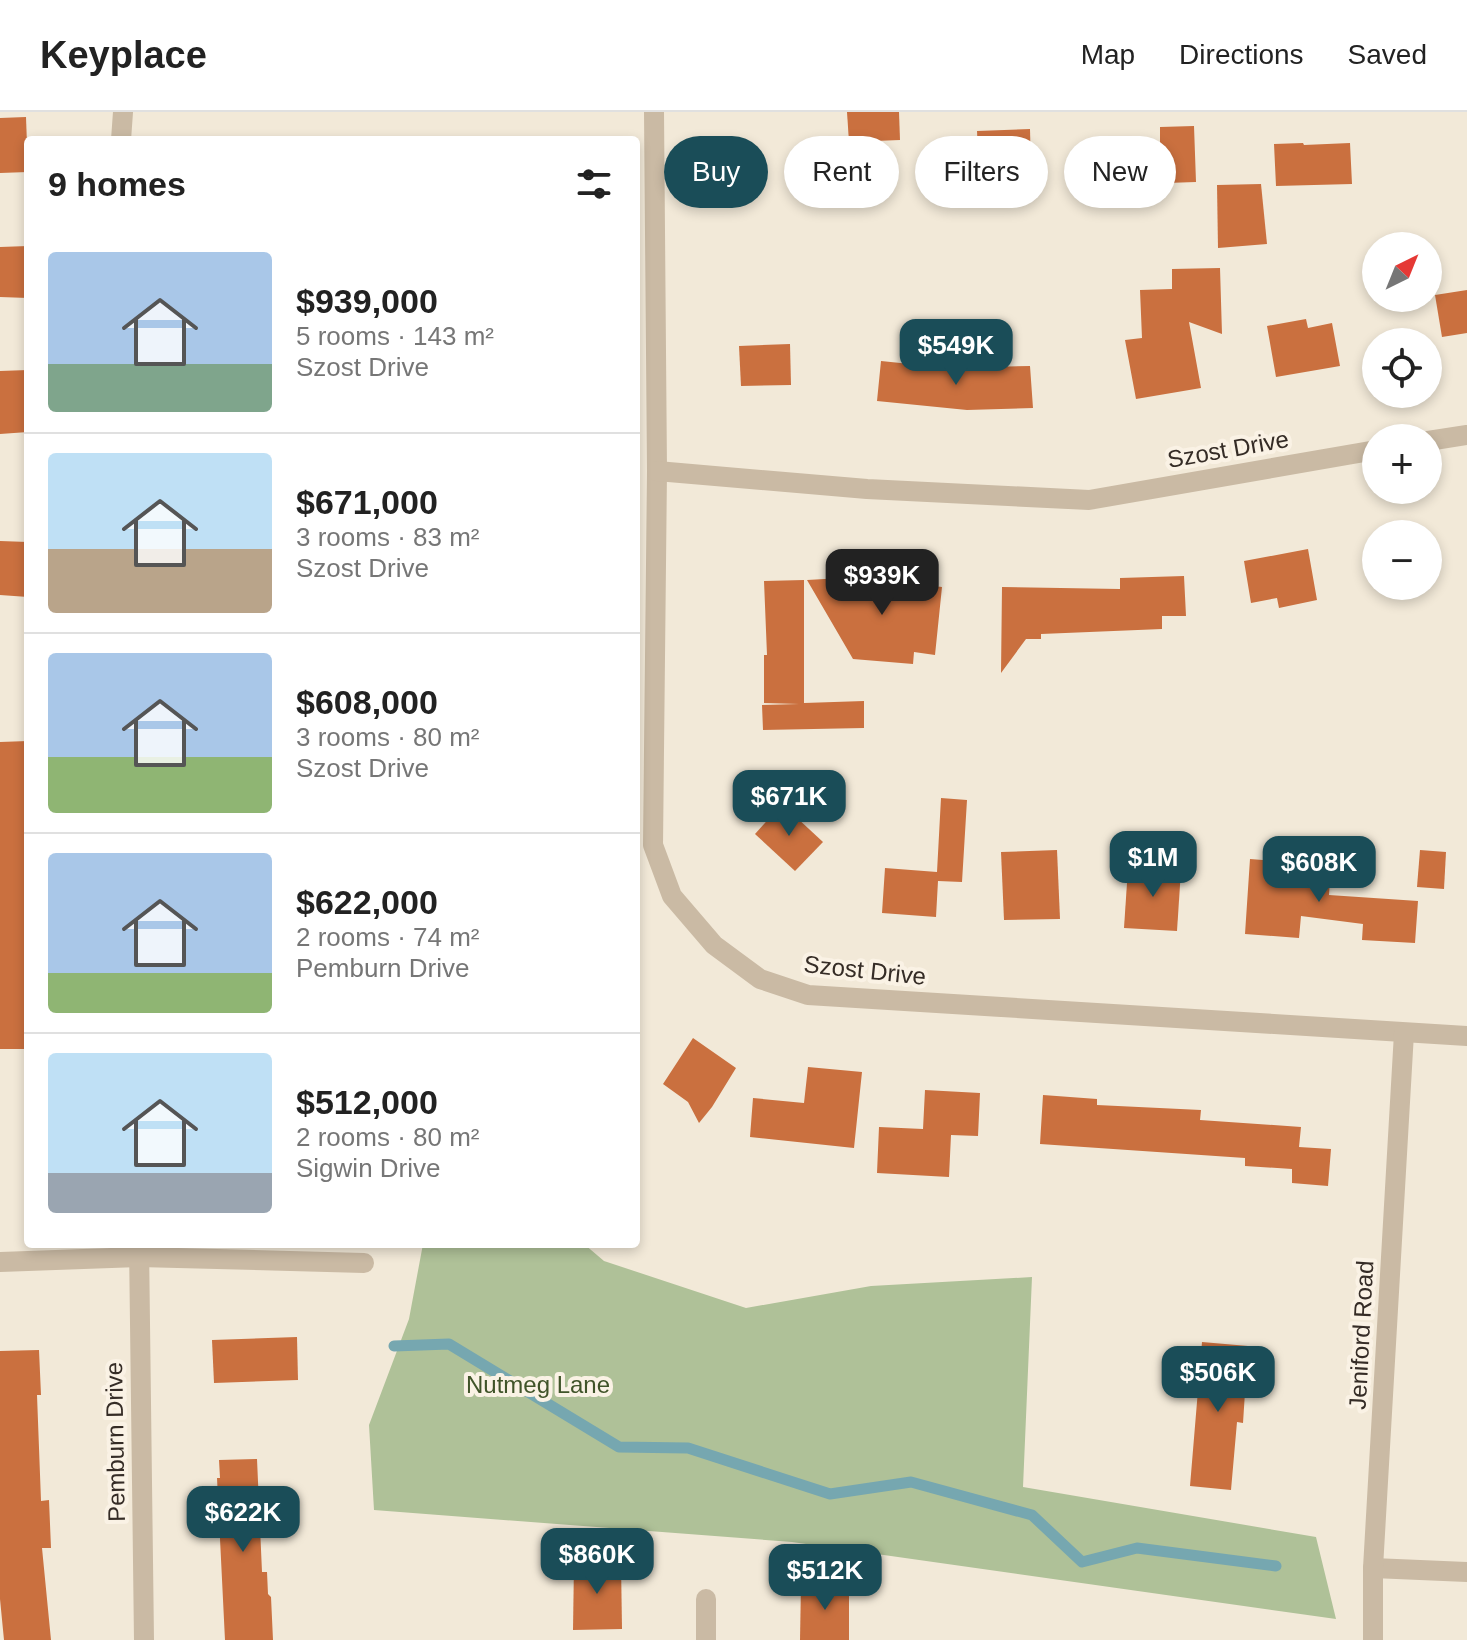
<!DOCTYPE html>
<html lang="en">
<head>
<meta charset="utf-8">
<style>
	:root { --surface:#fff; --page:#f6f6f6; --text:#222; --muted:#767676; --line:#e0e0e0; --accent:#1a4d58 }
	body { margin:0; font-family:Arial,sans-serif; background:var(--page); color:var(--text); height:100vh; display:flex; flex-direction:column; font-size:30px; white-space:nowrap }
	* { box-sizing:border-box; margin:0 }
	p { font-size:26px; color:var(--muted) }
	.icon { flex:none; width:44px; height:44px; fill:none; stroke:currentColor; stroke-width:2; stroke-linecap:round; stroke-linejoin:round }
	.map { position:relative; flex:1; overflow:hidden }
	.sheet { position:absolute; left:24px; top:24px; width:616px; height:1112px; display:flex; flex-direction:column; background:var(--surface); border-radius:8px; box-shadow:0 4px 12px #0003 }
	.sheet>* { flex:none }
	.guide { position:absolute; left:664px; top:24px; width:682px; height:72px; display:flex; gap:16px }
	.needle { width:52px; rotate:43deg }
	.controls { position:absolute; left:1362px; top:120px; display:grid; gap:16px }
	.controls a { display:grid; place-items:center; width:80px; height:80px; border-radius:50%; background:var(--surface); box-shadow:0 4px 12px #0003; font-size:40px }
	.price { position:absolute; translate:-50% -68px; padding:0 18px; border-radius:16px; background:var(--accent); color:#fff; font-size:26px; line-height:52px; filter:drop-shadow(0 2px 4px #0008) }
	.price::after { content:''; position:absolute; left:50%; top:48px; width:24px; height:18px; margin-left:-12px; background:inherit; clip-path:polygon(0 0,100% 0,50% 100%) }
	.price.selected { background:#222; color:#fff }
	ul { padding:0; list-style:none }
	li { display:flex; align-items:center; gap:24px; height:200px; padding:0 24px }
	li+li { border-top:2px solid var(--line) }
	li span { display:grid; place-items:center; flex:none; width:224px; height:160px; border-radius:8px; color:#555 }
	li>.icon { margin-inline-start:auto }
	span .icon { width:96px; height:96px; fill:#fffc; stroke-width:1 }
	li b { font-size:34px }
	h2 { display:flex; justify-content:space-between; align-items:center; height:96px; padding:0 24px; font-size:34px }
	.pill { padding:0 28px; border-radius:36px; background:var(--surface); box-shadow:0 4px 12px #0003; font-size:28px; line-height:72px }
	.pill.selected { background:var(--accent); color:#fff }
	header { display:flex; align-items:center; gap:48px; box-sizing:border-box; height:112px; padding:0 40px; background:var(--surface); border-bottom:2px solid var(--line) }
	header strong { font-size:38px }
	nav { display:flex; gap:44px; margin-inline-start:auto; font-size:28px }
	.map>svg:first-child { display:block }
</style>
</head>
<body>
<header>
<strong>Keyplace</strong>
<nav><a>Map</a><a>Directions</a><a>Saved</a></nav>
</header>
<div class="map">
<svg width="1467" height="1528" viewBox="0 0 1467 1528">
	<rect width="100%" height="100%" fill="#f2e9d8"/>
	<polygon fill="#afc198" points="423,1132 584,1132 604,1149 746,1196 871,1174 1032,1165 1023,1375 1316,1425 1336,1507 792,1430 374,1398 369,1313 409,1207"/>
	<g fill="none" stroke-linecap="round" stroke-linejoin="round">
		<polyline stroke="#76a7b0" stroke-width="11" points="394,1234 449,1232 619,1335 688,1336 830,1382 911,1370 1032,1403 1082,1450 1137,1436 1276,1454"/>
	</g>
	<g fill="#ca703f">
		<polygon points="847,0 899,0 900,28 849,30"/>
		<polygon points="26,5 28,60 0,61 0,6"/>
		<polygon points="1194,14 1196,70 1137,72 1136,37 1143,38 1142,32 1160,31 1160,15"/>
		<polygon points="1030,17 1031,57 979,58 977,19"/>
		<polygon points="1303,31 1304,33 1350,31 1352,72 1276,74 1274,32"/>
		<polygon points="1130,55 1132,88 1084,90 1083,57"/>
		<polygon points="1261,72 1267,132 1218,136 1217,73"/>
		<polygon points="28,134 28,186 0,185 0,135"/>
		<polygon points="1220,156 1222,222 1189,210 1201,276 1136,287 1125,228 1142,226 1140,178 1172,177 1172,157"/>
		<polygon points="1467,178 1467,221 1442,225 1435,183"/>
		<polygon points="1306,207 1308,216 1332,211 1340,254 1276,265 1267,214"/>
		<polygon points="790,232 791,273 741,274 739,234"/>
		<polygon points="881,249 949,256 1030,254 1033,296 967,298 877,289"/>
		<polygon points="28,258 28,320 0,322 0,259"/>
		<polygon points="0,429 28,430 28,485 0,483"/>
		<polygon points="1308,437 1317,488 1279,496 1277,486 1251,491 1244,449"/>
		<polygon points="1184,464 1186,504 1162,504 1162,517 1041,522 1041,527 1026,527 1001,561 1002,475 1120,477 1120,466"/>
		<polygon points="860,465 942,475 935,543 914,540 913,552 853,547 807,468"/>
		<polygon points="804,468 804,591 864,589 864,616 763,618 762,593 799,592 764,591 764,543 767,543 764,469"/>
		<polygon points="28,629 28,824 26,824 28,937 0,937 0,630"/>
		<polygon points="941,686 967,688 962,770 938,769 936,805 882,801 885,756 937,760"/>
		<polygon points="782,692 823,730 795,759 755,722"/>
		<polygon points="1057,738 1060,807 1004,808 1001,740"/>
		<polygon points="1420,738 1446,740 1444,777 1417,775"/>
		<polygon points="1250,747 1331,753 1329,783 1418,789 1415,831 1362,828 1363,812 1301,804 1299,826 1245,822"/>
		<polygon points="1128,756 1181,758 1177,819 1124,816"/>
		<polygon points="693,926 736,956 712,995 699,1011 688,990 663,972"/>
		<polygon points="808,955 862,960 854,1036 750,1025 753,986 804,991"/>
		<polygon points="925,978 980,981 978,1024 951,1023 949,1065 877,1061 879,1015 923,1017"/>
		<polygon points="1043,983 1097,987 1097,993 1201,998 1200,1008 1301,1015 1299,1035 1331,1037 1328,1074 1292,1071 1292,1057 1245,1054 1245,1046 1040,1032"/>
		<polygon points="297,1225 298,1268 214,1271 212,1228"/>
		<polygon points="1202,1230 1248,1234 1243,1311 1237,1310 1231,1378 1190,1374"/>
		<polygon points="39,1238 41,1283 37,1283 41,1389 49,1388 51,1436 42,1436 51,1528 4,1528 0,1487 0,1239"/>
		<polygon points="257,1347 262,1460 267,1460 268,1482 271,1485 273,1528 225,1528 217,1366 220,1366 219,1348"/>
		<polygon points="574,1451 621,1451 622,1517 573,1518"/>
		<polygon points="801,1472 849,1472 849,1528 800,1528"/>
	</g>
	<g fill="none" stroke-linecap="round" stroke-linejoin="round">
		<g stroke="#cabaa4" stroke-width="20">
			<polyline points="654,0 657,359 653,733 672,784 714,833 760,867 808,883 1467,924"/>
			<polyline points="121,28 123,0"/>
			<polyline points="1428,329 1467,323"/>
			<polyline points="657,359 867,377 1089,388 1376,338"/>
			<polyline points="139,1132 144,1528"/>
			<polyline points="0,1150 139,1145 364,1151"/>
			<polyline points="1373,1456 1467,1460"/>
			<polyline points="706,1487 706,1528"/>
			<polyline points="1373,1528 1373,1456 1404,921"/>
		</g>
	</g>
	<g text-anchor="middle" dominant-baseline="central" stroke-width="8" stroke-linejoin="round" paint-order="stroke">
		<g font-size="24" fill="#352c26" stroke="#faf2e5">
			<text transform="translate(1228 337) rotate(-10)">Szost Drive</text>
			<text transform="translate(865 858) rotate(6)">Szost Drive</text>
			<text transform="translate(1361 1223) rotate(-87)">Jeniford Road</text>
			<text transform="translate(115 1330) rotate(-91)">Pemburn Drive</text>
		</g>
		<g font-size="24" fill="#405429" stroke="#faf2e5">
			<text x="538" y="1272">Nutmeg Lane</text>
		</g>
	</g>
</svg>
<div class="controls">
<a><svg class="needle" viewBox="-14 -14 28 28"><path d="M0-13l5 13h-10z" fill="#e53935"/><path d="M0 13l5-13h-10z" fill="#767676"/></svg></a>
<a><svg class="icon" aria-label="locate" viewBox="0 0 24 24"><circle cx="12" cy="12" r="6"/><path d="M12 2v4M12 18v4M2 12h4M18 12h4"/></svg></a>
<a>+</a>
<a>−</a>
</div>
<b class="price" style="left:956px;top:275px">$549K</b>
<b class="price selected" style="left:882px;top:505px">$939K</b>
<b class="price" style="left:789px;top:726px">$671K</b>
<b class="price" style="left:1153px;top:787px">$1M</b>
<b class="price" style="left:1319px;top:792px">$608K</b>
<b class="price" style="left:1218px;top:1302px">$506K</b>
<b class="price" style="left:243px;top:1442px">$622K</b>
<b class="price" style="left:597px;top:1484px">$860K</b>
<b class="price" style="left:825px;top:1500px">$512K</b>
<div class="guide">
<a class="pill selected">Buy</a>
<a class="pill">Rent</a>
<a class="pill">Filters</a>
<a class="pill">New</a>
</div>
<section class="sheet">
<h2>9 homes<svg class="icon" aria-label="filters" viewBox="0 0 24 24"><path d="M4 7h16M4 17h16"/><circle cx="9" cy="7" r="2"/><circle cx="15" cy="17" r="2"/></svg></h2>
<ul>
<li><span style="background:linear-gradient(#a9c7e8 70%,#7fa58c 0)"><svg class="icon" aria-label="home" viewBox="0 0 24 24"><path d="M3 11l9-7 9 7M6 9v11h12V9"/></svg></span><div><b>$939,000</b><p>5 rooms · 143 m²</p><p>Szost Drive</p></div></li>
<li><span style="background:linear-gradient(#bfe0f5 60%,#b9a48a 0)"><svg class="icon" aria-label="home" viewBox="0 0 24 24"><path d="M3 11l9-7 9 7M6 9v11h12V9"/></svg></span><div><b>$671,000</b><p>3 rooms · 83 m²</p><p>Szost Drive</p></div></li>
<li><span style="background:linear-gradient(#a9c7e8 65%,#8fb573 0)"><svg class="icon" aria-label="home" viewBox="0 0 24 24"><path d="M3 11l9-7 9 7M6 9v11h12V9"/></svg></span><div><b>$608,000</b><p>3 rooms · 80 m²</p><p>Szost Drive</p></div></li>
<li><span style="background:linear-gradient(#a9c7e8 75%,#8fb573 0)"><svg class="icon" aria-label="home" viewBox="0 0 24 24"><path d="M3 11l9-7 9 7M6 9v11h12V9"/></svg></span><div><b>$622,000</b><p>2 rooms · 74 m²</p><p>Pemburn Drive</p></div></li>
<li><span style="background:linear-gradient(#bfe0f5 75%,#9aa5b1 0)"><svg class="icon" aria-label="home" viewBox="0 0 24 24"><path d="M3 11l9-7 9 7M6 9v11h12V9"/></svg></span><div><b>$512,000</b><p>2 rooms · 80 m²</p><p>Sigwin Drive</p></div></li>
</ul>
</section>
</div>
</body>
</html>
